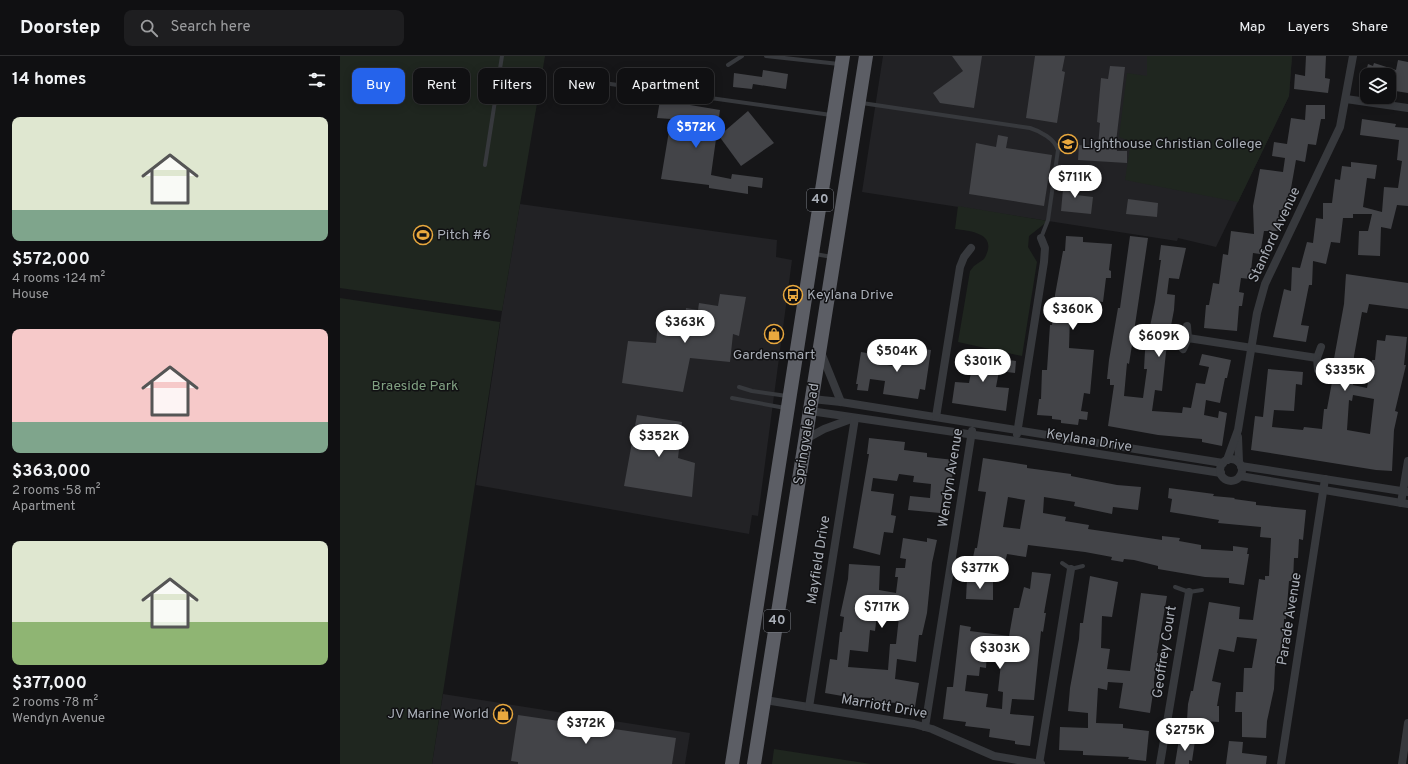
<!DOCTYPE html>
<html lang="en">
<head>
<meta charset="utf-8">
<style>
	:root { --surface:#101012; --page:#1e1e20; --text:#f1f3f6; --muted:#9c9d9f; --line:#303032; --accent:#2563eb }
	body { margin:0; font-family:Overpass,sans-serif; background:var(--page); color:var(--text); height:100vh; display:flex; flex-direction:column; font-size:15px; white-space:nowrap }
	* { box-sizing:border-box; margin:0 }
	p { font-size:13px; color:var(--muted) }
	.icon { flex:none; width:22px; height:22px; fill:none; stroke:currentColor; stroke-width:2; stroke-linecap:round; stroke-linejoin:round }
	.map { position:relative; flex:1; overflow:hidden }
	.sheet { display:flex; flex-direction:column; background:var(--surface); width:340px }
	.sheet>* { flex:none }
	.banner { position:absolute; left:12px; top:12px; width:380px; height:36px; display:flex; gap:8px }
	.tools { position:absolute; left:1020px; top:12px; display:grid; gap:8px }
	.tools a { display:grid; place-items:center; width:36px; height:36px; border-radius:8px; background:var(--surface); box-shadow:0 2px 10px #0003,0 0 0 1px var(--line); font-size:20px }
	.price { position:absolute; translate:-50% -34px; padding:0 9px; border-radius:14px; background:#fff; color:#222; font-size:13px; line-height:26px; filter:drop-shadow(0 1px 2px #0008) }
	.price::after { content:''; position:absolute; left:50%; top:24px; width:12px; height:9px; margin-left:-6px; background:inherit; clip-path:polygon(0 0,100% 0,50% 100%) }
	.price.selected { background:var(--accent); color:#fff }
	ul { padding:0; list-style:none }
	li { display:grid; align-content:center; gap:8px; height:212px; padding:0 12px }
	li span { display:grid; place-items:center; height:124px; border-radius:8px; color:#555 }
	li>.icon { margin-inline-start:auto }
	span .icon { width:72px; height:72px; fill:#fffc; stroke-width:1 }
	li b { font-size:17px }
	h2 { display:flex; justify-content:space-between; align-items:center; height:48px; padding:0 12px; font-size:17px }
	.chip { padding:0 14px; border-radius:8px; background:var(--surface); box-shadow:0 2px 10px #0003,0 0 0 1px var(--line); font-size:14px; line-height:36px }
	.chip.selected { background:var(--accent); color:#fff }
	header { display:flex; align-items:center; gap:24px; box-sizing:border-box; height:56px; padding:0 20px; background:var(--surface); border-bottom:1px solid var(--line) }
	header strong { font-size:19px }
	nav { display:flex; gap:22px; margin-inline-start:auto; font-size:14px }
	.search { width:280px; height:36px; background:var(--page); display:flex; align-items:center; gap:10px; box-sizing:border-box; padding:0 14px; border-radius:8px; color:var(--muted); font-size:15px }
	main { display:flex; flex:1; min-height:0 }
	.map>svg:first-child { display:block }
</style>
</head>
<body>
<header>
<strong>Doorstep</strong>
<div class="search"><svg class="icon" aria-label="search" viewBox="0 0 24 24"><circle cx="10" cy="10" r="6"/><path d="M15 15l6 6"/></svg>Search here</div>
<nav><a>Map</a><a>Layers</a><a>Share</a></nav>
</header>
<main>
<section class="sheet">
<h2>14 homes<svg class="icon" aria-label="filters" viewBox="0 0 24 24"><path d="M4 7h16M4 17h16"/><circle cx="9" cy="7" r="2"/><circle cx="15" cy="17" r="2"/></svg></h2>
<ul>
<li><span style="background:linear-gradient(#dfe7d0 75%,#7fa58c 0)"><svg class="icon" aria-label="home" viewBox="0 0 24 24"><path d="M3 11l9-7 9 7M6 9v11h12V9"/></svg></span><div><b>$572,000</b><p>4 rooms · 124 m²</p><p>House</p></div></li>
<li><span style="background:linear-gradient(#f6c9c9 75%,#7fa58c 0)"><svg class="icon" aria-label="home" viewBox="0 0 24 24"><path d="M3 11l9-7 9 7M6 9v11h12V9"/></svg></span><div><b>$363,000</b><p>2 rooms · 58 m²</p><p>Apartment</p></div></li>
<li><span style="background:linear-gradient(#dfe7d0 65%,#8fb573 0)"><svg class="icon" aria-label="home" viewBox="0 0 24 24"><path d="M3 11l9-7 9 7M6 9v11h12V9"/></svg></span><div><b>$377,000</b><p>2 rooms · 78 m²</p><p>Wendyn Avenue</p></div></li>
</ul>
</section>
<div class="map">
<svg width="1068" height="708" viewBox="0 0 1068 708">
	<rect width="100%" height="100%" fill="#161618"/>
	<g fill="#222225">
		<polygon points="543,0 952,0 949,40 876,191 838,182 837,185 522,136"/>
		<polygon points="180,148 437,184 436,201 452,204 418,460 412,459 409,478 136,429 162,255"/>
		<polygon points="103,638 350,677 345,708 92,708"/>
	</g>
	<g fill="#1f261f">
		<polygon points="0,0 205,0 162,255 0,232"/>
		<polygon points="807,0 952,0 949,40 898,146 785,124 791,86 779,81 787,17 807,20"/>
		<path d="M618 150 708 165 689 180 688 191 697 206 682 300 618 286 630 215 634 210 644 203C659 178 632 175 615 173Z"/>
		<polygon points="0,242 160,266 92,708 0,708"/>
		<polygon points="434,693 531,708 432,708"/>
	</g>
	<g fill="#434448" fill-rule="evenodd">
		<polygon points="612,0 642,0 634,52 600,47 593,37 623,15"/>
		<polygon points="695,0 725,0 722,15 725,16 717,67 686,62"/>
		<polygon points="966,0 986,0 985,22 990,23 988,37 954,33 955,18 965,20"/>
		<polygon points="1058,4 1068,6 1068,37 1049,34 1050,19 1025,19 1028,8 1033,10 1034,7 1056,14"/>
		<polygon points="770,10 785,11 776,86 777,95 787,95 787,107 738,104 739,89 758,91 760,67 757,66 761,22 768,23"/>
		<polygon points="423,14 448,18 446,33 413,28 412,33 393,31 394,17 422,21"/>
		<polygon points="320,44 380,54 371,119 391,123 392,118 423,122 422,132 408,130 408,138 369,132 369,129 321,123 331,63 317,62"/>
		<polygon points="966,49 985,49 985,63 981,63 976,89 968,88 965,106 956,104 947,155 939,154 938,175 924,175 920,198 913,197 910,223 901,222 899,236 904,237 902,250 899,250 897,275 864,272 866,249 869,249 873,227 879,228 883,198 888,199 891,175 914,178 913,150 920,113 943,116 945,102 932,100 934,86 947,88 951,62 965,64"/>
		<polygon points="408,55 434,87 401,110 379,80"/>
		<polygon points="1022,63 1056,68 1055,71 1068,72 1068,150 1057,149 1051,173 1041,171 1040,200 1018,199 1019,175 1028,175 1032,158 1013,158 1013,162 1003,162 1000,187 991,186 986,208 973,205 972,229 969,229 961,269 969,270 966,286 933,281 944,233 951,235 952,211 960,212 967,186 973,187 976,162 983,163 983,147 992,147 995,123 1000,124 1002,110 1011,111 1011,106 1037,109 1035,123 1027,122 1023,151 1042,156 1044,131 1058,132 1062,105 1057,104 1059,84 1020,79"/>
		<polygon points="658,79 668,81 666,92 712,99 704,150 629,138 636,87 656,91"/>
		<polygon points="724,122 738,124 736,139 753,141 751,158 721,155"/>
		<polygon points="788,143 818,147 817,161 786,158"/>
		<polygon points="726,180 743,181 743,186 772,188 769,214 771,215 771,222 766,222 763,246 734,242 732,260 730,260 729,292 754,294 750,338 744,337 741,355 748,356 747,364 739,363 738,369 721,367 721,364 712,363 712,360 697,359 699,343 701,343 702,314 707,314 710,269 712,269 715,239 723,195 725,195"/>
		<polygon points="790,180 808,182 792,289 789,308 787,307 784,340 803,342 807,313 804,313 805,295 815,246 821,204 819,204 821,189 846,192 839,223 829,222 827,238 835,239 834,254 826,296 822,335 815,334 812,355 842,357 843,351 851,352 856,327 865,328 869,311 859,309 862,298 891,304 887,322 885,322 880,347 866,344 864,359 878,362 879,355 887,357 882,390 862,386 862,383 818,379 768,370 774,329 770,329 770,323 767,323 769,304 778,252 780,252"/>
		<path d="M1006 218 1068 227V253L1029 248 1027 257 1022 256 1014 300 1013 329 1027 332 1032 304H1035L1037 284 1045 285 1046 279 1067 281 1064 309H1066L1055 355 1058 356 1054 374 1052 415 1036 414 911 394 915 360 923 361 928 313 963 316 962 329 956 328 954 355 934 354 932 371 963 374 964 371 982 373 984 353H987L992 326 993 308 1004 248ZM1013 339 1034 343 1030 378 1007 374 1009 344 1012 345Z"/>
		<polygon points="380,238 406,241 399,280 393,278 390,306 350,302 343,336 282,327 288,285 316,287 319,259 345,262 346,252 358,254 359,247 378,250"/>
		<polygon points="561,290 591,294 585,334 580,333 578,343 543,338 545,325 530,323 528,335 517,334 518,328 516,328 521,296 538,299 536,307 558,311"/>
		<polygon points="618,297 661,306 662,303 676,305 675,317 659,315 656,331 669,332 666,355 612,347 615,326 629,327 632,311 616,308"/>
		<polygon points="297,359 342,366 338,402 355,407 352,441 284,430"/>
		<polygon points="529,382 565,386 564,394 587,397 587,401 614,404 611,432 604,431 600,457 568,454 570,440 590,442 591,428 573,426 574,420 559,418 557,425 533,422 531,435 554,438 551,459 556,460 553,477 544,476 540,499 513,492 529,398 527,398"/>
		<path d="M643 402 687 409V412L731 418V420L777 429 801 431 798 454 773 451 772 458 734 450 735 446 704 441 703 457 726 461 725 465 749 469 748 473 822 484V480L840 482 839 485 861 489V493L893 495V490L908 492 907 498H909L904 529 889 527V522L865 521 818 513V510L794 504 784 503 783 506 771 504 772 501 745 496 688 489 686 501 667 498 663 516 631 511 635 492H637L646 436 638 435ZM668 441 685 444 680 473 663 471Z"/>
		<polygon points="829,432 874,438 873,440 895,442 894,443 916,446 916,449 966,454 963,484 959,483 958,502 954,502 953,525 949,525 946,563 944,563 943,585 935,611 934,633 927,665 926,682 902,681 902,656 895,656 896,636 903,636 904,612 912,612 917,583 897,581 894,596 879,593 872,625 881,627 877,650 879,650 879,666 847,664 848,648 851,635 853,635 869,546 900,551 899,563 913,564 919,523 925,524 925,520 929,520 931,482 920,481 921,471 878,467 879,464 830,456 832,443 828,442"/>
		<path d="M563 482 587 486V482L597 484 592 507 587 557 582 579H579L576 606 557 603 555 623 579 627 575 651 557 647 533 645V642L508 641 485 637 490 603 497 604 500 576H502L504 561 500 560 508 523 509 508 540 510 539 534 556 537 558 521H555L556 512H565L566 503 560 502ZM539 542 555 544 553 551 560 552 556 588H550L548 614 508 611 510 594 528 596 530 574 535 575Z"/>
		<path d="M692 516 711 518 704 557H706L703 576 701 575 694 644 672 643 670 658 694 660 690 690 675 688V685L649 681 650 673 625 670 626 666 603 663 607 631H613L620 569 631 571 630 575 669 580 674 552H679L684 531 690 533ZM647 596 662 598 658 635 663 636 662 653 646 651 648 638 625 635 627 619 639 620 640 611 646 612Z"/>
		<polygon points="750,520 778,526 772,561 762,560 761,592 770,593 767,613 790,615 801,537 827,540 817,597 818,597 814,624 814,637 813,637 810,657 779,652 783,627 768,626 767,634 758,632 756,667 783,668 783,672 809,675 806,705 788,703 789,701 743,699 743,695 719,694 720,671 748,672 748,657 728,655 730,632 739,583 740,567 743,567"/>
		<polygon points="627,523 653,524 653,544 626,543"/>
		<polygon points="178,659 336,682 332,708 178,708 178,706 171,705"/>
		<polygon points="839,683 855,685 852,705 849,704 849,708 835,708"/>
		<polygon points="889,685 903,686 902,697 927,700 926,708 886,708"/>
	</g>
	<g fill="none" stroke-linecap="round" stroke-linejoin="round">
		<g stroke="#37393d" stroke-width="4">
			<polyline points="426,0 499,8"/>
			<polyline points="388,9 402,0"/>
			<polyline points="242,24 491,59"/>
			<path d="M522 47 690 72C700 75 715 83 718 94L708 164 701 182"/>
			<polyline points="145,109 162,0"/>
			<polyline points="475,198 492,201"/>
			<polyline points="399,331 412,335 447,340"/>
			<polyline points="392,342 445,352"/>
			<polyline points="722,507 731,513 743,510"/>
			<polyline points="835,531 849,536 862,534"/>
		</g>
		<g stroke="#37393d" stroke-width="8">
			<polyline points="1006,43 1068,52"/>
			<polyline points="848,282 977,302"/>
			<polyline points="843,293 848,282 847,270"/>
			<polyline points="480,294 501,346"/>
			<polyline points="978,314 977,302 981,291"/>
			<polyline points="472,343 501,346 883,407"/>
			<polyline points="470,355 676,385 881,417"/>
			<polyline points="596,361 620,211 624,201 631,192"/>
			<polyline points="677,378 704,206 705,192 701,182"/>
			<polyline points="898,381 899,406"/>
			<polyline points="466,383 484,373 514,362"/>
			<circle cx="891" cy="414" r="11"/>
			<polyline points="887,404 898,374 917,257 925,228 1000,71 1013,0"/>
			<polyline points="901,410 1068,436"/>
			<polyline points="900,420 1068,448"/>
			<polyline points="1061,447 1068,405"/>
			<polyline points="425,644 574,668 592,673 654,700 701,708"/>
			<polyline points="469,651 515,362"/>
			<polyline points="585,671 632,375"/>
			<polyline points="699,708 731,513"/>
			<polyline points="820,708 849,536"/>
			<polyline points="941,708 985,423"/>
			<polyline points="1062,708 1068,667"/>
		</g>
		<g stroke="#5c5e65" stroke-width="14">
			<polyline points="392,708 503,0"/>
			<polyline points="414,708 526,0"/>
		</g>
	</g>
	<defs>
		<g id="school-ring" transform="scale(1)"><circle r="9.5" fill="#111113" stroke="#e9a83e" stroke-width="1.5"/><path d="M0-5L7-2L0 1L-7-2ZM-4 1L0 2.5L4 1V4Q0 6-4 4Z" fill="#e9a83e"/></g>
		<g id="stadium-ring" transform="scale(1)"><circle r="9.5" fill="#111113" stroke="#e9a83e" stroke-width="1.5"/><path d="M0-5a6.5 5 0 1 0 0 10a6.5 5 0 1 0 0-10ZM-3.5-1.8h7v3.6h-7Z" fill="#e9a83e"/></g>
		<g id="bus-ring" transform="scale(1)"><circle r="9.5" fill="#111113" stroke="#e9a83e" stroke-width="1.5"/><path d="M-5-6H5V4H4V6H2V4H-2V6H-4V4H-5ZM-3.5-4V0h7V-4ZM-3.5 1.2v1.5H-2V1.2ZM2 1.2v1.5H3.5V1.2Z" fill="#e9a83e"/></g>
		<g id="shop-ring" transform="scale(1)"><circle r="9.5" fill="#111113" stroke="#e9a83e" stroke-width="1.5"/><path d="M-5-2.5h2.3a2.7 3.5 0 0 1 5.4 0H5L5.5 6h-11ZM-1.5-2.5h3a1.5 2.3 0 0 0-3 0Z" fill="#e9a83e"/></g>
	</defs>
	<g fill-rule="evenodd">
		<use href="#school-ring" x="728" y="88"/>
		<use href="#stadium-ring" x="83" y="179"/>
		<use href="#bus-ring" x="453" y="239"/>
		<use href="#shop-ring" x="434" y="278"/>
		<use href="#shop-ring" x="163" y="658"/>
	</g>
	<g text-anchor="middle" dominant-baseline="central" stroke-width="3" stroke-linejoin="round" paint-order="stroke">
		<g fill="#111113" stroke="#7b7f86" stroke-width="1">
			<rect x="467" y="133" width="26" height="22" rx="3"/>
			<rect x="424" y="554" width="26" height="22" rx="3"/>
		</g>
		<g font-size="13" font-weight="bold" fill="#a9aeb7">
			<text x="480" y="144">40</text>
			<text x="437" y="565">40</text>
		</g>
		<g font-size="14" fill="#a9aeb7" stroke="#111113" text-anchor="start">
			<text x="742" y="88">Lighthouse Christian College</text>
			<text x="97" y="179">Pitch #6</text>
			<text x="467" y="239">Keylana Drive</text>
			<text x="434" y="299" text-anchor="middle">Gardensmart</text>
			<text x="149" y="658" text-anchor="end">JV Marine World</text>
		</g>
		<g font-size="14" fill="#a9aeb7" stroke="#111113">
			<text transform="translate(935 179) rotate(-65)">Stanford Avenue</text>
			<text transform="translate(467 378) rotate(-81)">Springvale Road</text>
			<text transform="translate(749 385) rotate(9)">Keylana Drive</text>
			<text transform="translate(611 422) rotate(-81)">Wendyn Avenue</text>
			<text transform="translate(479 504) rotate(-81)">Mayfield Drive</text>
			<text transform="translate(950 563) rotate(-81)">Parade Avenue</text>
			<text transform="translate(825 596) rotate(-81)">Geoffrey Court</text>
			<text transform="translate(544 651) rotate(10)">Marriott Drive</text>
		</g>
		<g font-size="14" fill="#81a182" stroke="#111113">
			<text x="75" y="330">Braeside Park</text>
		</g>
	</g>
</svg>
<div class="tools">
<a><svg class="icon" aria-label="layers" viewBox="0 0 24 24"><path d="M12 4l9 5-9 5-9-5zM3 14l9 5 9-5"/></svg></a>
</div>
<b class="price selected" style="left:356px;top:93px">$572K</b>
<b class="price" style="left:735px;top:143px">$711K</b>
<b class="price" style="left:733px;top:275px">$360K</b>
<b class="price" style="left:345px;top:288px">$363K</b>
<b class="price" style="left:819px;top:302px">$609K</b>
<b class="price" style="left:557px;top:317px">$504K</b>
<b class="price" style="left:643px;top:327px">$301K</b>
<b class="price" style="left:1005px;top:336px">$335K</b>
<b class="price" style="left:319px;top:402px">$352K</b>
<b class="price" style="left:640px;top:534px">$377K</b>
<b class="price" style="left:542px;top:573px">$717K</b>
<b class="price" style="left:660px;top:614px">$303K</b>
<b class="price" style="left:246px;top:689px">$372K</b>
<b class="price" style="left:845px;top:696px">$275K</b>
<div class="banner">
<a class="chip selected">Buy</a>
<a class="chip">Rent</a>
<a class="chip">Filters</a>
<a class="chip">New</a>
<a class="chip">Apartment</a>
</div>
</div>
</main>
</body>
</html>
